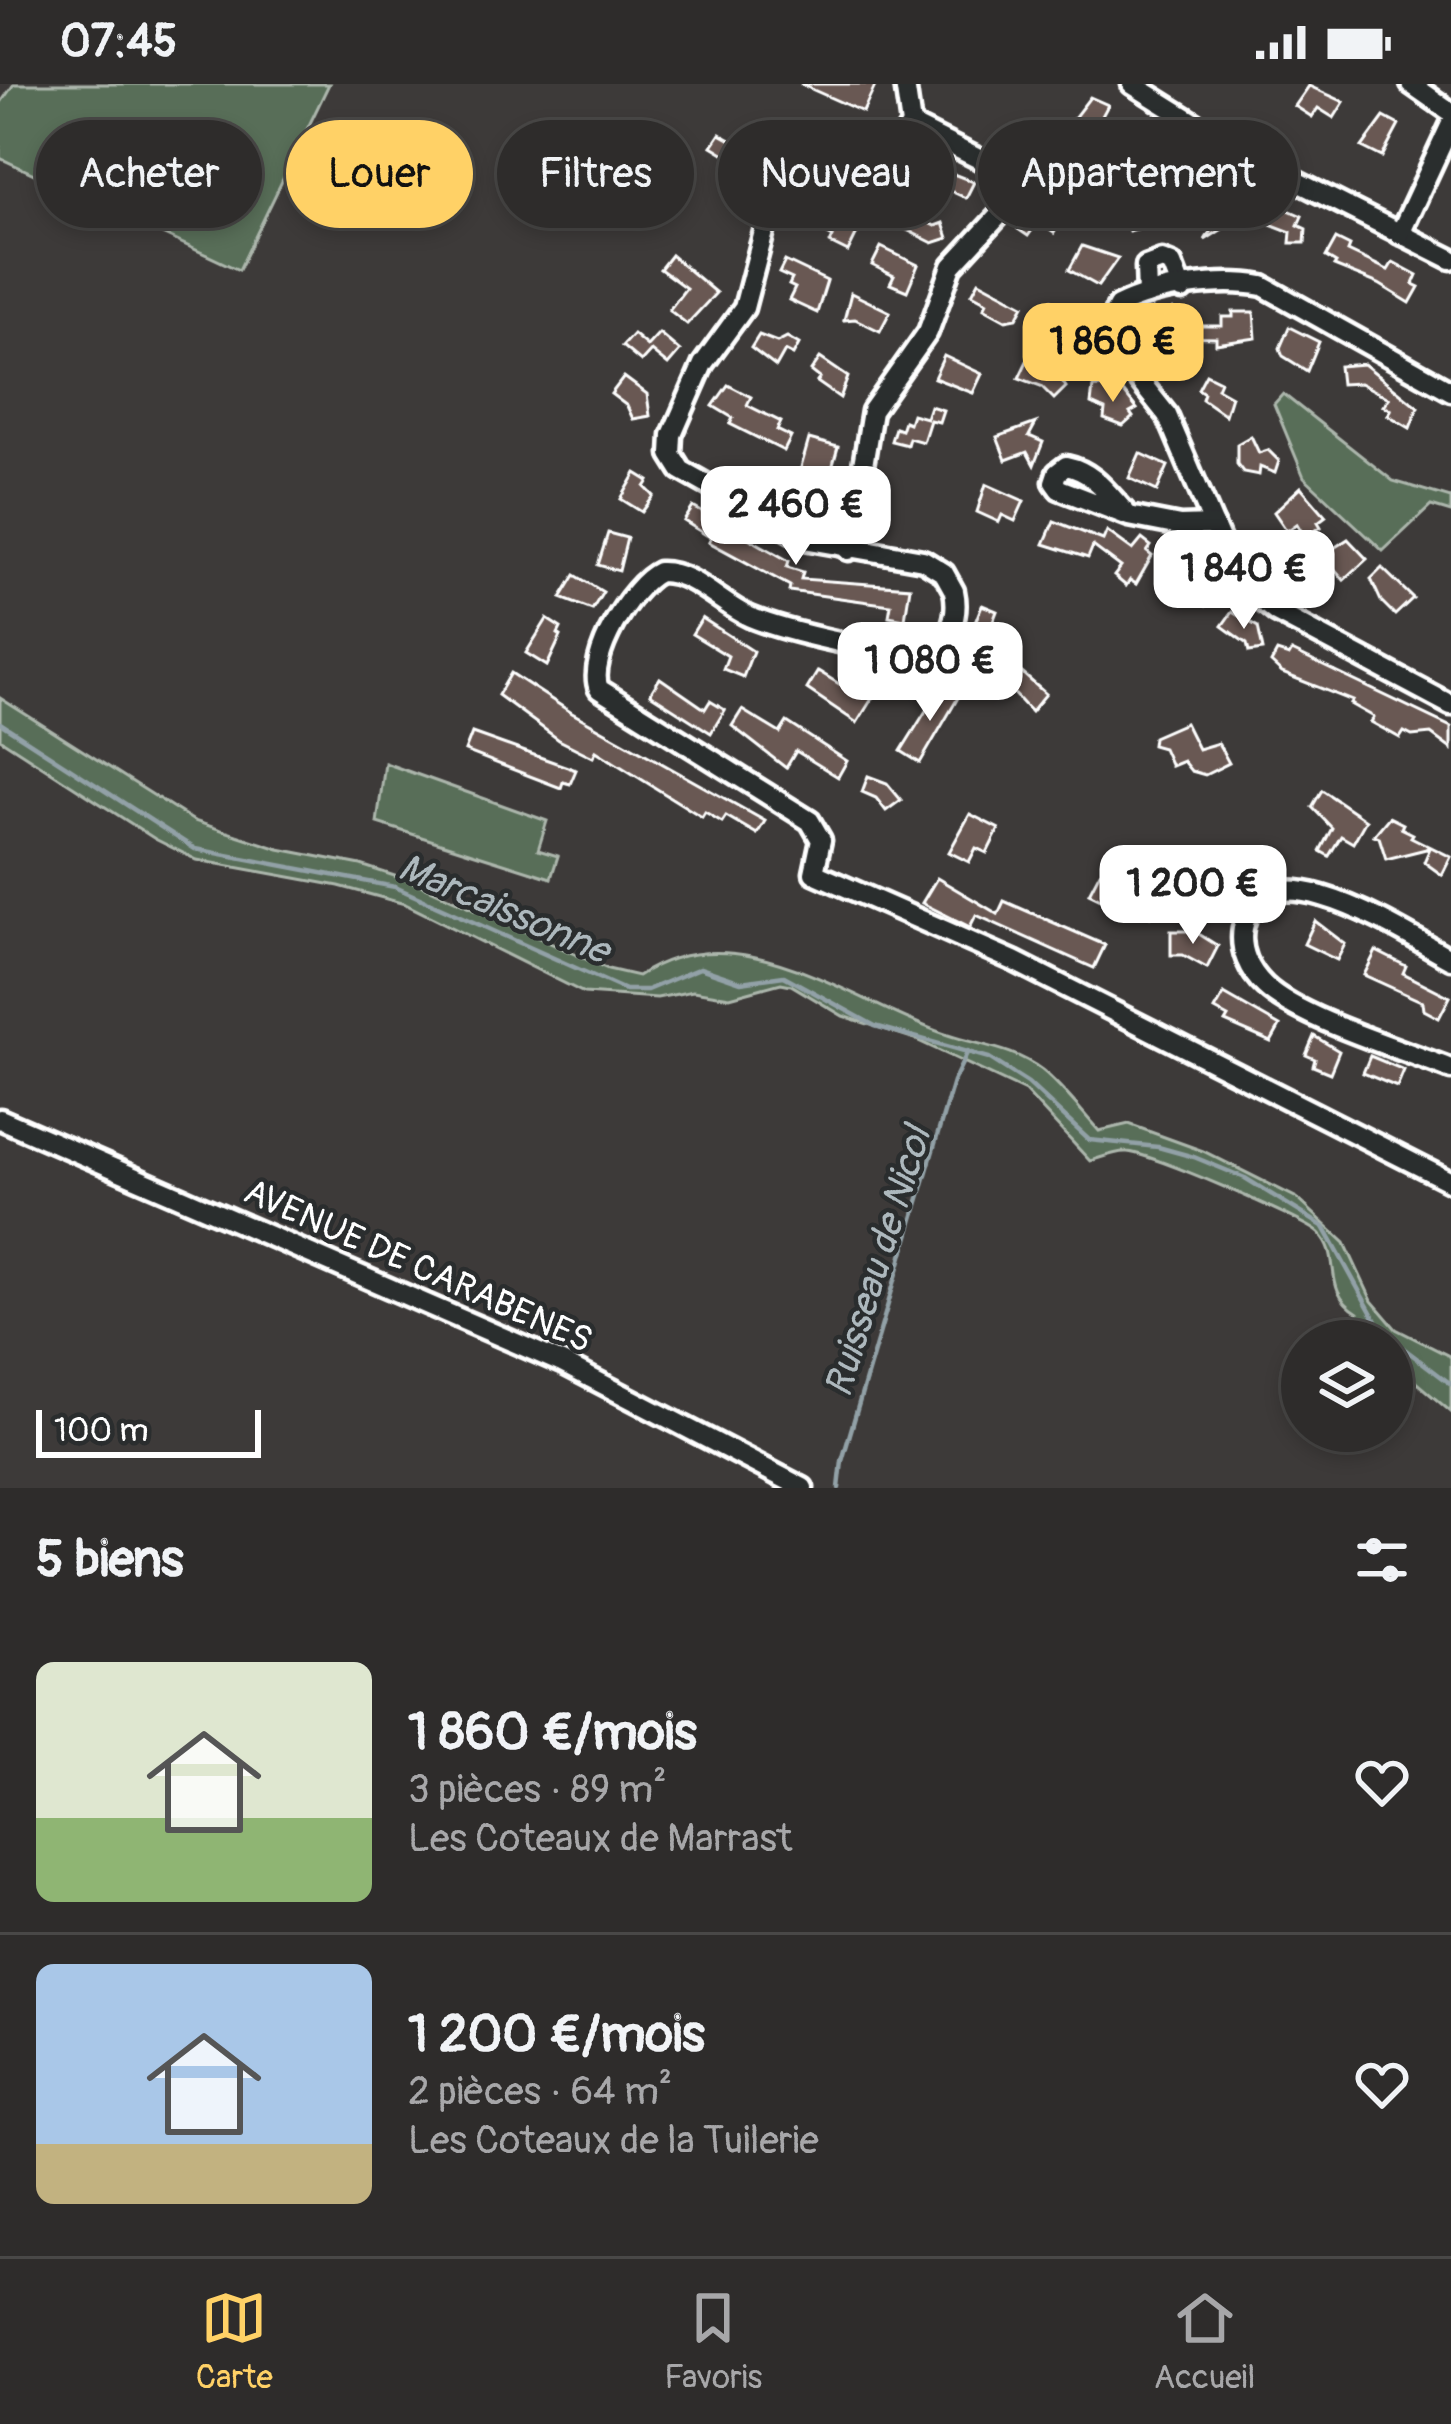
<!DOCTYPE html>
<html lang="fr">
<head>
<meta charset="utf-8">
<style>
	:root { --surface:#2e2c2b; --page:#363433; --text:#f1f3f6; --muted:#a7a7a9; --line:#494847; --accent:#ffd166 }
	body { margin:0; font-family:Pangolin,sans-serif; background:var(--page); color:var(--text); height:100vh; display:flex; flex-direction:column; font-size:45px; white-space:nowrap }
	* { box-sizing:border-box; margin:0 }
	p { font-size:39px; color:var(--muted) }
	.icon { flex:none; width:66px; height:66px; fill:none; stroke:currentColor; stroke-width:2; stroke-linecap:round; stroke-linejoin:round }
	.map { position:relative; height:1404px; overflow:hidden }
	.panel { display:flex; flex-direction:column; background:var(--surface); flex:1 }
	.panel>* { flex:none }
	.guide { position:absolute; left:36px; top:36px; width:1380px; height:108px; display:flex; gap:24px }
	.fabs { position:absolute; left:1281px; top:1236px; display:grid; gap:24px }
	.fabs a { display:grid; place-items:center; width:132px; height:132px; border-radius:50%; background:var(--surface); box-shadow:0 6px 18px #0003,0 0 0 3px var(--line); font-size:60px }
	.scale { position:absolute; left:36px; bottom:30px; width:225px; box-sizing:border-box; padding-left:12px; border:6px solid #fff; border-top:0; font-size:33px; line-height:42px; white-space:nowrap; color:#fff; -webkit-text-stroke:9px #2a2d2e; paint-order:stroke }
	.price { position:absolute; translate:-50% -102px; padding:0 27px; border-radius:24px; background:#fff; color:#222; font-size:39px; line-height:78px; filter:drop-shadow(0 3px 6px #0008) }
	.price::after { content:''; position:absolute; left:50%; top:72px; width:36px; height:27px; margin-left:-18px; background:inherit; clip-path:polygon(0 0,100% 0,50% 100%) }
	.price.on { background:var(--accent); color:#111 }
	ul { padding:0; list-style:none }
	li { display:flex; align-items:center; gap:36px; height:300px; padding:0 36px }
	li+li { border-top:3px solid var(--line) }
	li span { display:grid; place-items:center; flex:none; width:336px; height:240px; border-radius:18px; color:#555 }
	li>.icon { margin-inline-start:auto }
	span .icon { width:144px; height:144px; fill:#fffc; stroke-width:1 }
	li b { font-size:51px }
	h2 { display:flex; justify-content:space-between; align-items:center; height:144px; padding:0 36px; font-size:51px }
	.chip { padding:0 42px; border-radius:54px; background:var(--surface); box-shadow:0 6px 18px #0003,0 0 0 3px var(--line); font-size:42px; line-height:108px }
	.chip.on { background:var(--accent); color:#111 }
	.status { display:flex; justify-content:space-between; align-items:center; height:84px; padding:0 60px; background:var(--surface); direction:ltr }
	.status svg { height:33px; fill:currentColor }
	.tab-bar { display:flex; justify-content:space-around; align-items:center; height:168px; border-top:3px solid var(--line); background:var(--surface); font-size:33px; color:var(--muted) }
	.tab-bar a { display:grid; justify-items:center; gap:6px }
	.tab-bar .on { color:var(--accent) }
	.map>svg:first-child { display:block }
</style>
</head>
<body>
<div class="status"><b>07:45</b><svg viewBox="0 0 49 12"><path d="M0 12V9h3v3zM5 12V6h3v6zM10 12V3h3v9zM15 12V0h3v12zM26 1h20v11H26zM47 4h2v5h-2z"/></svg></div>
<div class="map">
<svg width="1451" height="1404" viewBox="0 0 1451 1404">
	<rect width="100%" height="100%" fill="#3d3a39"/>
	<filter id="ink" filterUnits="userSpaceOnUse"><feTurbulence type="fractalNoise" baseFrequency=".00833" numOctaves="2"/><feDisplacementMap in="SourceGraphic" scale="24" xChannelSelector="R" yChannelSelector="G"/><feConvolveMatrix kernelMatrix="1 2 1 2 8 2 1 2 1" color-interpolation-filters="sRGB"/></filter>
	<g filter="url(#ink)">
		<g fill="#586e59" stroke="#acb6ac" stroke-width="3">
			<polygon points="14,0 329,0 239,186 0,74 0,20"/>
			<polygon points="1283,310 1393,397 1451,414 1451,428 1431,422 1383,467 1304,393 1274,320"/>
			<path d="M0 614 194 737 279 765 361 781 419 800 608 885 638 892C738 825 852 919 948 951 981 962 1013 964 1042 986 1063 1003 1081 1027 1099 1047L1129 1040 1203 1067 1297 1114 1345 1159 1372 1217 1396 1245 1451 1273V1328L1392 1278V1257H1369L1358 1241V1229C1320 1206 1344 1173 1319 1149 1304 1135 1147 1068 1127 1068 1116 1067 1101 1074 1090 1077L1025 1007 912 954 843 932 791 901 781 899 730 913 693 907 657 914 584 909 405 820 339 802 197 776 155 755 0 655Z"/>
			<polygon points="385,679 547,737 538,766 558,772 551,794 377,739"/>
		</g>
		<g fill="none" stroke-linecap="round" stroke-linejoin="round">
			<g stroke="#92a1a7" stroke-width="4.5">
				<polyline points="0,639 195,765 395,803 625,906 647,906 700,884 741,898 784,892 875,942 989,974 1028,999 1089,1056 1158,1063 1194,1073 1245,1094 1324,1143 1382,1248 1451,1300"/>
				<polyline points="839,1404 842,1377 953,998 968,967"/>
			</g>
		</g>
		<g fill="#695852" stroke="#fff" stroke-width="3">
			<polygon points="800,0 876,0 863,28"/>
			<polygon points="1309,2 1344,18 1334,34 1318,24 1312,33 1295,22"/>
			<polygon points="1090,13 1108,21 1101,34 1124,51 1115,59 1105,50 1100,60 1067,43"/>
			<polygon points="1384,33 1399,41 1382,73 1362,63"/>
			<polygon points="720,50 740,61 747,50 765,61 750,85 712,62"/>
			<polygon points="1149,50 1182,69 1177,78 1189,84 1181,100 1138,72"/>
			<polygon points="938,84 974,98 966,114 931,98"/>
			<polygon points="1211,102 1225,108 1239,142 1232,139 1205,156 1220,132 1201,118"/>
			<polygon points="1045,105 1060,116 1056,122 1066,128 1054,149 1038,138 1028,152 1018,145"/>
			<polygon points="819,109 868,127 848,168 830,159 833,153 799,135 807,117 813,120"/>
			<polygon points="1103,113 1121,113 1130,125 1144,122 1149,142 1129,147 1126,135 1117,137 1095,128"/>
			<polygon points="1266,116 1302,132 1298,141 1306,145 1305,159 1290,159 1291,148 1244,130"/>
			<polygon points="910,130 935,142 943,139 948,154 933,159 903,144"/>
			<polygon points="1336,155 1350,162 1348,167 1388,186 1393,178 1417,191 1413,200 1419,203 1410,219 1379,200 1334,182 1336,179 1326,173"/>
			<polygon points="1082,162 1118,174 1098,202 1069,186"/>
			<polygon points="881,163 918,181 907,207 890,200 894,192 872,181"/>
			<polygon points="671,171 716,209 687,240 669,226 686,204 660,185"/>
			<polygon points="785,177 827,197 817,229 789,216 795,204 789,201 792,195 779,189"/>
			<polygon points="979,197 1024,221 1017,234 1006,236 984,224 987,218 972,210"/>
			<polygon points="851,209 890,228 880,247 855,235 844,236"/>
			<polygon points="1052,216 1080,234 1067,254 1039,236"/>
			<polygon points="1172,226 1172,237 1194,238 1194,242 1222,242 1222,233 1233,233 1233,228 1254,228 1256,254 1216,260 1216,254 1177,253 1177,264 1155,265 1146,253 1147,234 1162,234"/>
			<polygon points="1289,243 1319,258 1307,287 1283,272 1280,264"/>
			<polygon points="659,249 680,267 668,281 651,267 641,278 622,262 633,250 647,262"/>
			<polygon points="759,251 777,258 787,253 799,260 793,271 785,267 776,283 751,264"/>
			<polygon points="944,272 982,290 973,309 934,294"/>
			<polygon points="820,274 848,293 840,314 817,298 820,294 811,287"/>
			<polygon points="1027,277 1054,285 1066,303 1054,315 1041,302 1019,294"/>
			<polygon points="1364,280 1418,323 1410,344 1388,331 1391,326 1384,322 1389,314 1360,299 1341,300 1339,282"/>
			<polygon points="1206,290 1220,297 1217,304 1231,312 1225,331 1202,315 1204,309 1198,305"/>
			<polygon points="624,293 647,310 650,332 633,335 627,322 611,310"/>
			<polygon points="728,301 751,313 747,321 781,338 777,346 791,353 784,367 730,340 733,334 713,322"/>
			<polygon points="1093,303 1121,305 1137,325 1130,329 1133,333 1123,342 1104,335 1105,326 1091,320"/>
			<polygon points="930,322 943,326 939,338 930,336 923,358 909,354 907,361 891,357 895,344 901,346 904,337 909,339 912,330 926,334"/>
			<polygon points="1036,339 1029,352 1043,358 1034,381 1027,368 1006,376 997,353"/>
			<polygon points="1251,352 1259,369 1268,366 1279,377 1275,389 1260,383 1259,391 1243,388 1237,380 1237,360"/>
			<polygon points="809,355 838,363 829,395 800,387"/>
			<polygon points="1140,369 1168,382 1157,407 1129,394"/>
			<polygon points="636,389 649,397 645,403 654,412 642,428 621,415"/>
			<polygon points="986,400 1024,417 1015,437 1002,431 999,438 977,428"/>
			<polygon points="1301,403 1326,432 1318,438 1321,443 1305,453 1297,440 1287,447 1274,428"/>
			<polygon points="693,423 789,477 787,483 803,488 801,495 910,503 905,535 889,532 891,521 789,507 790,502 709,458 711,454 684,437"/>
			<polygon points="1054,437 1103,456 1107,447 1133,466 1142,455 1151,462 1147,468 1152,472 1136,500 1130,496 1126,502 1114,492 1121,483 1093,462 1088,474 1044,460"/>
			<polygon points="608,449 627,454 619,487 598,481"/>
			<polygon points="1348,455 1367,475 1344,496 1323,471"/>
			<polygon points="1177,479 1203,487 1201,493 1215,499 1206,522 1168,498"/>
			<polygon points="1382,484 1413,514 1395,531 1381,517 1371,495"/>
			<polygon points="575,491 603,508 592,526 561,514"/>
			<polygon points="982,521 997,527 984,562 968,556"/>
			<polygon points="1232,528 1258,543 1263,566 1249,568 1247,560 1222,542"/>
			<polygon points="702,534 753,567 743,593 723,585 728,572 692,550"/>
			<polygon points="547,535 561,544 558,550 561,552 547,582 526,569"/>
			<polygon points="1292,567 1451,643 1451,665 1431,650 1412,652 1404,648 1400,654 1371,638 1374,633 1351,620 1353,617 1282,589 1271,579 1277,568 1289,572"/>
			<polygon points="818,587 849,606 857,592 871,601 866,608 873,613 857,639 807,605"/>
			<polygon points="511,589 572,629 765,737 757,750 726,732 722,738 705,728 702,733 596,667 593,673 559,656 498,611"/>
			<polygon points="1022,589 1046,610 1031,628 1009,604"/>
			<polygon points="660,594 705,625 710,617 725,626 711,649 650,610"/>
			<polygon points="942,601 959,612 920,679 901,667"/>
			<polygon points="742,626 780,649 787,638 847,677 838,693 796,667 786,684 732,642"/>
			<polygon points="1185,639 1198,665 1218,659 1229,679 1205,691 1191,687 1183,677 1171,682 1163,664 1152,661 1153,653"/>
			<polygon points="472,649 576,686 570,700 563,698 561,704 465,667"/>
			<polygon points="868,692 887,699 901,716 886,727 876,714 862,708"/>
			<polygon points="1322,706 1366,736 1353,759 1341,752 1329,772 1320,767 1332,744 1312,723"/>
			<polygon points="970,730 999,745 987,769 976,764 969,778 949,768"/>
			<polygon points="1389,733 1403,740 1401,744 1413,750 1411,753 1451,773 1442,791 1424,778 1430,764 1386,775 1379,753 1374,751"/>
			<polygon points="1212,777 1231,788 1237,809 1220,815 1199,801"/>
			<polygon points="1100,788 1166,818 1159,831 1152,828 1150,833 1122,819 1119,824 1089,809"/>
			<polygon points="937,794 998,830 1004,817 1105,861 1094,884 976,831 970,843 922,819"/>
			<polygon points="1315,837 1345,860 1337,876 1304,860"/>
			<polygon points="1171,847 1194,847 1218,862 1207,884 1183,871 1171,871"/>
			<polygon points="1376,867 1406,882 1403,889 1450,913 1439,934 1424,926 1423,918 1364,891"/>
			<polygon points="1224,910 1280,942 1271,958 1225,938 1228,933 1215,926"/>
			<polygon points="1314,952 1339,967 1330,989 1313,982 1315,975 1306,971"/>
			<polygon points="1370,972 1404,986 1397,1003 1363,989"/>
		</g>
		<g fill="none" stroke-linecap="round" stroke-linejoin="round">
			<g stroke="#fff" stroke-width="27">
				<g id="minor">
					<path d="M905 0 911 41 892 74C854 97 809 67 776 102L744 224 703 280 672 351 671 370 681 386 804 455 923 476 944 489 954 507C959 530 951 561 924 567 892 574 781 546 750 533 720 520 693 487 659 488 631 501 586 575 599 605L810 737 821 756 814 789 1014 877 1451 1098"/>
					<polyline points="1132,0 1252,75 1451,175"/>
					<polyline points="1411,0 1451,28"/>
					<polyline points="1400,150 1451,40"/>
					<polyline points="1147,211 1146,182 1162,176 1172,180 1182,206"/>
					<path d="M1451 307 1263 202C1221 194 1156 203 1118 222L1108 241 1111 261 1167 331 1238 498 1276 528 1451 621"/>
					<path d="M1129 432 1059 405 1054 398 1057 389 1066 382C1096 388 1110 413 1129 432L1180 442 1214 441"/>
					<polyline points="849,466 872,327 928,248 952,182 1004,126 1010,110 1009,99 999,85 911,41"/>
					<path d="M1451 875C1411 854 1261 753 1243 844 1239 866 1249 887 1265 902 1300 935 1402 965 1451 985"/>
					<polyline points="0,1035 562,1279 803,1404"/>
				</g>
			</g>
			<use href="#minor" stroke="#2a2d2e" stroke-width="18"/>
		</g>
	</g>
	<g text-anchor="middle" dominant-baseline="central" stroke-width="9" stroke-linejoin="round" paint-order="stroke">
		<g font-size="36" fill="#fff" stroke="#2a2d2e">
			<text transform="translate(418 1182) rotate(24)">AVENUE DE CARABENES</text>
		</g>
		<g font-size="39" font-style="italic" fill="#adb8bd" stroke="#2a2d2e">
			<text transform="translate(504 825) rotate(23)">Marcaissonne</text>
			<text transform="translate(878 1178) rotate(-73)">Ruisseau de Nicol</text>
		</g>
	</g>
</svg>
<div class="fabs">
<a><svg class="icon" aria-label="layers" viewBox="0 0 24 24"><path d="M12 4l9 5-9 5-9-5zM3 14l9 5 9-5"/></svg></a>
</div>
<div class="scale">100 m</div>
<b class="price on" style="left:1113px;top:321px">1 860 €</b>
<b class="price" style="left:796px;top:484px">2 460 €</b>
<b class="price" style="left:1244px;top:548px">1 840 €</b>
<b class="price" style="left:930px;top:640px">1 080 €</b>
<b class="price" style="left:1193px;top:863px">1 200 €</b>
<div class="guide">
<a class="chip">Acheter</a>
<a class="chip on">Louer</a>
<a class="chip">Filtres</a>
<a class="chip">Nouveau</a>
<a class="chip">Appartement</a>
</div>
</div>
<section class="panel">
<h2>5 biens<svg class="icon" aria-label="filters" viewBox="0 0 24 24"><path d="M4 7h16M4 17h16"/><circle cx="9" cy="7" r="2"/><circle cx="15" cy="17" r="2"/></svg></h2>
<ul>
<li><span style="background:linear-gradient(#dfe7d0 65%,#8fb573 0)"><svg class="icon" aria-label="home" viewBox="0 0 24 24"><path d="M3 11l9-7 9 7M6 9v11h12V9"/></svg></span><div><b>1 860 €/mois</b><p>3 pièces · 89 m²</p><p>Les Coteaux de Marrast</p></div><svg class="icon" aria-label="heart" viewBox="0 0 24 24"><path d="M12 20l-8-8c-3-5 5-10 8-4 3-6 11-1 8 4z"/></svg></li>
<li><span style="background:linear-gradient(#a9c7e8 75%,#c2b280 0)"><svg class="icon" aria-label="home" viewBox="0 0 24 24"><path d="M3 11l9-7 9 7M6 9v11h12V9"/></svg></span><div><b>1 200 €/mois</b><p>2 pièces · 64 m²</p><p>Les Coteaux de la Tuilerie</p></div><svg class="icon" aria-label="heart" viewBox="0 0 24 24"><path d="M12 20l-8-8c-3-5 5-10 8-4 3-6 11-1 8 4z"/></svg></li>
</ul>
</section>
<nav class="tab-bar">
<a class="on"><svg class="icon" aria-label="map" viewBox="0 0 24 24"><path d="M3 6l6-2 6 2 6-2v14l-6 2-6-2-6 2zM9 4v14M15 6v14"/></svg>Carte</a>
<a><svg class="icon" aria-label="saved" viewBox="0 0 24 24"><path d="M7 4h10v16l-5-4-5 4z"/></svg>Favoris</a>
<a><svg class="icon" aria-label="home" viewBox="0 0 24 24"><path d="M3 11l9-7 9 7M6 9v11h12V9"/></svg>Accueil</a>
</nav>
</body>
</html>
